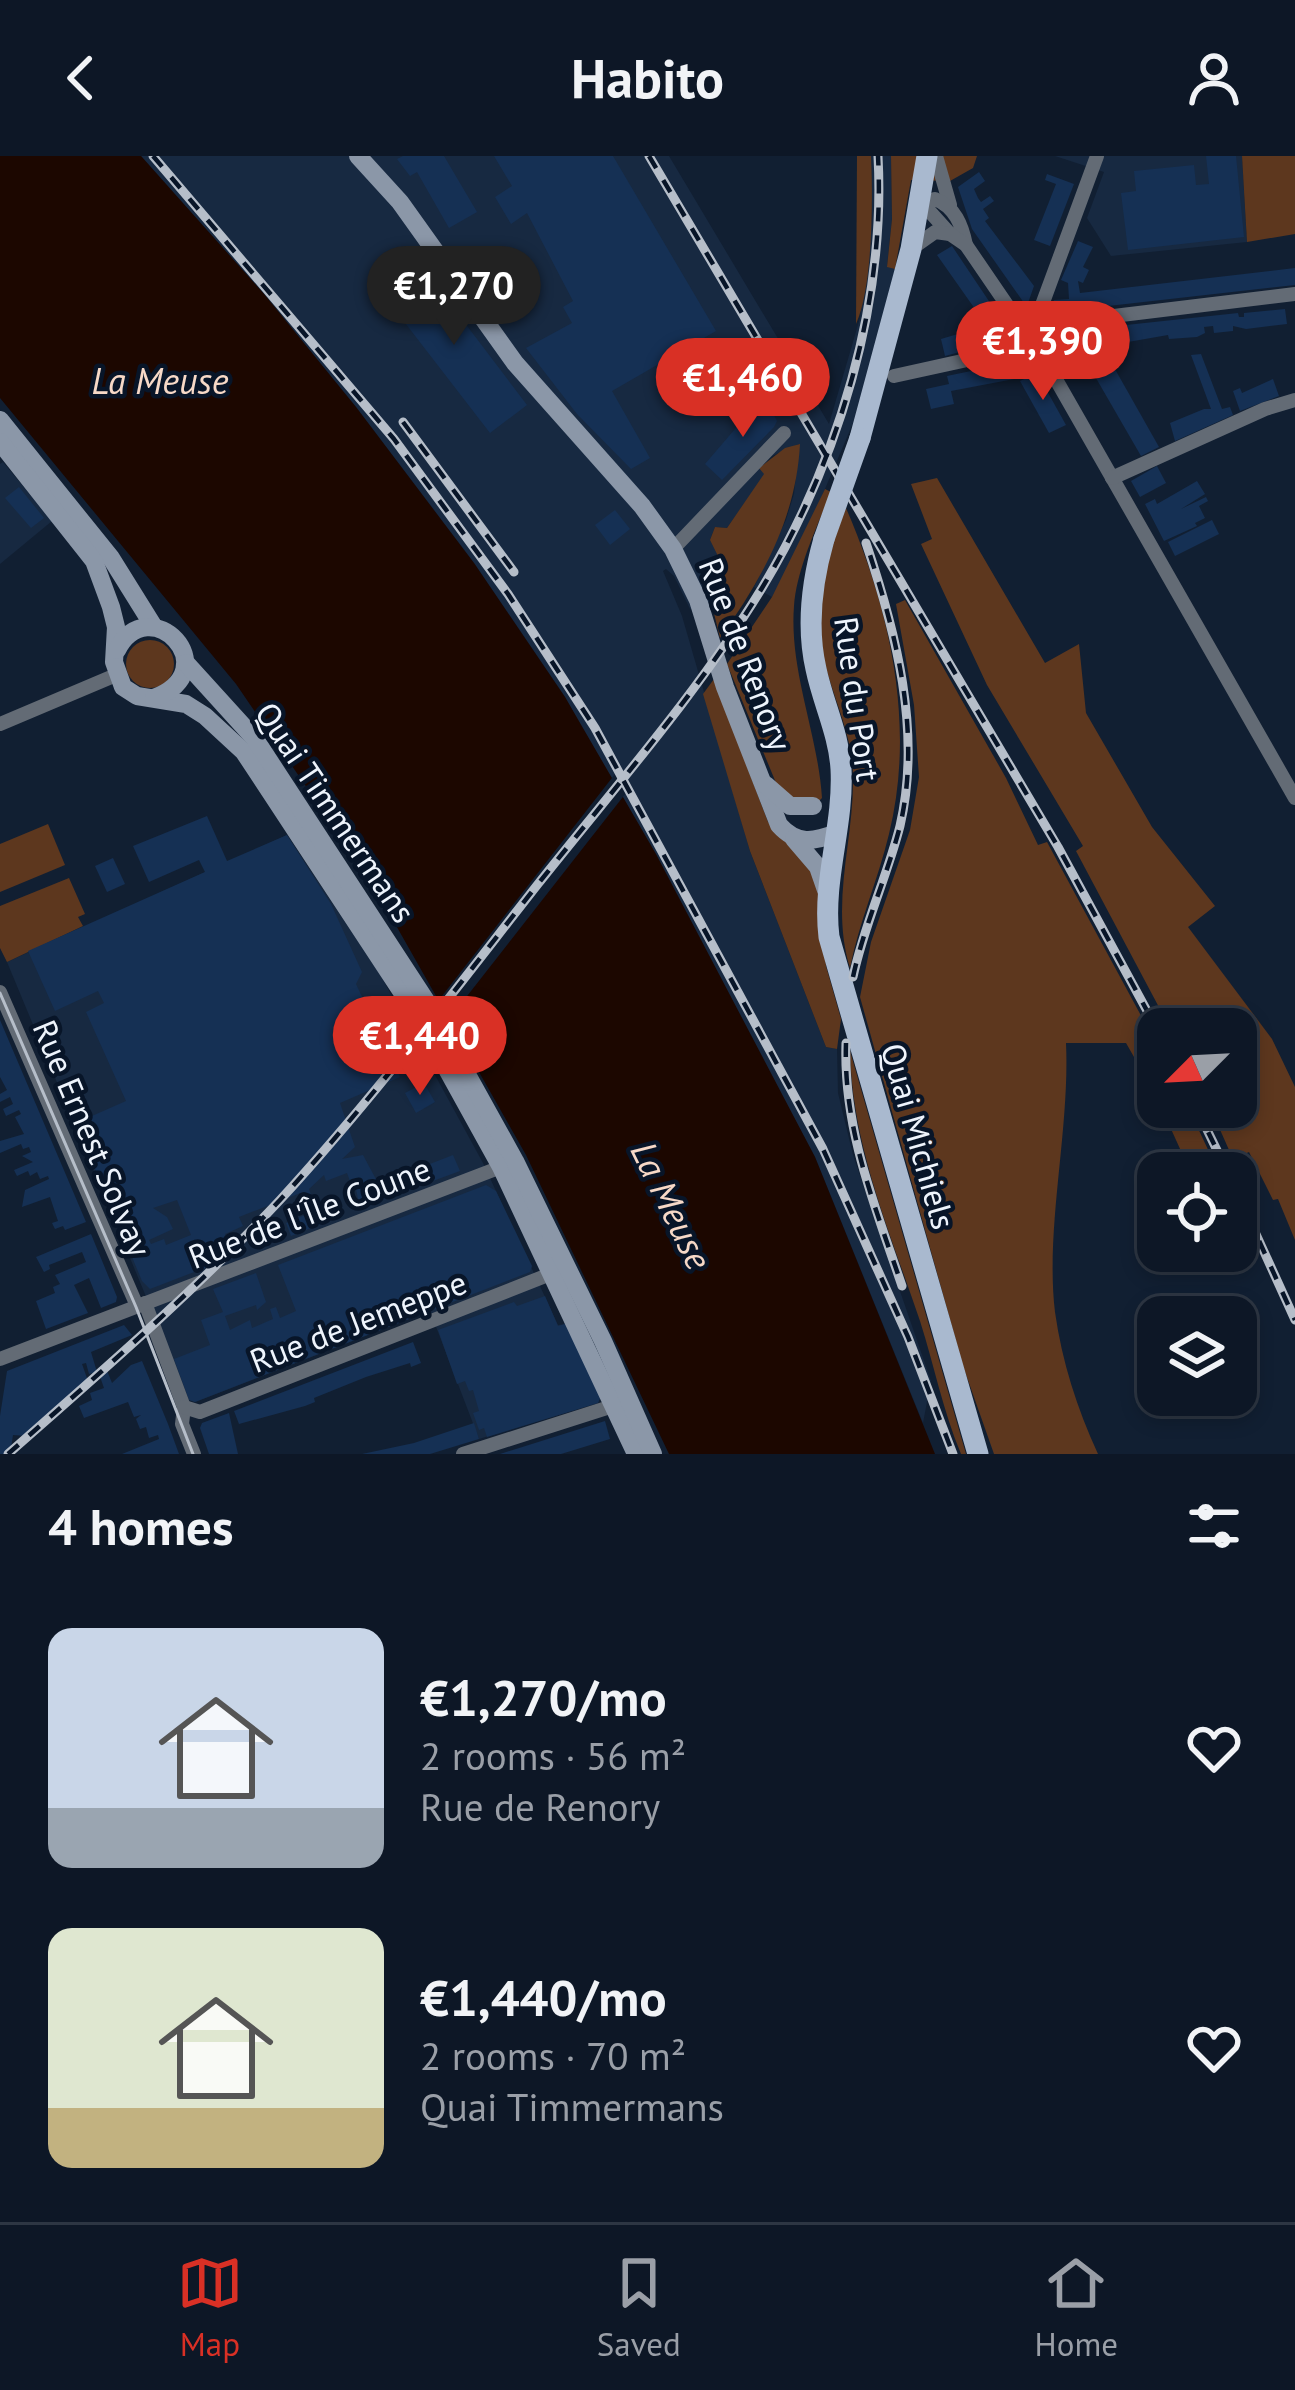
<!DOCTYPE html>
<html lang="en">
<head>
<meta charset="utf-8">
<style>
	:root { --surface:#0d1726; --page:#16202e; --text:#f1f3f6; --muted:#9a9fa7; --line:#2d3643; --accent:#d93025 }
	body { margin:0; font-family:"PT Sans",sans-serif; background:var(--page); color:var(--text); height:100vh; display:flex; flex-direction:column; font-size:45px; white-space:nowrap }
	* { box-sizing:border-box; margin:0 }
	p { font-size:39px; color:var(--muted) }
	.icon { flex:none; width:66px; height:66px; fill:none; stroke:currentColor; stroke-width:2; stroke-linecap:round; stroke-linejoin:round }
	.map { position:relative; height:1298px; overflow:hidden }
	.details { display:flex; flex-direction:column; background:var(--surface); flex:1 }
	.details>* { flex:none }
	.needle { width:78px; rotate:246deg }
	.buttons { position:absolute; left:1137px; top:852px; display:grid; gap:24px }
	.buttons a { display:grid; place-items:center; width:120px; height:120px; border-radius:24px; background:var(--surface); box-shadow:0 6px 18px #0003,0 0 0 3px var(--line); font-size:60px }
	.price { position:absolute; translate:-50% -102px; padding:0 27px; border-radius:42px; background:var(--accent); color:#fff; font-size:39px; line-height:78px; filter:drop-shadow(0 3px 6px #0008) }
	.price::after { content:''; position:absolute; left:50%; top:72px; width:36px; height:27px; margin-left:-18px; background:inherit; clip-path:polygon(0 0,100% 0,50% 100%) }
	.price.current { background:#222; color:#fff }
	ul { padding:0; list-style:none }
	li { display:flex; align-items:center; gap:36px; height:300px; padding:0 48px }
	li span { display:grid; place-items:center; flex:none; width:336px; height:240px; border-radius:24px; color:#555 }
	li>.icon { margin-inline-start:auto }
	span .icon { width:144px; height:144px; fill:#fffc; stroke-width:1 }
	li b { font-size:51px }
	h2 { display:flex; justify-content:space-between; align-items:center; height:144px; padding:0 48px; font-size:51px }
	header { display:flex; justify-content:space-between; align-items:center; height:156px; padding:0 48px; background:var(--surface); font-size:54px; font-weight:700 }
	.dock { display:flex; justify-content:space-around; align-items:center; height:168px; border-top:3px solid var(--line); background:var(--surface); font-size:33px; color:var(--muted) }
	.dock a { display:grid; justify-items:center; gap:6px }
	.dock .current { color:var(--accent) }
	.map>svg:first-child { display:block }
</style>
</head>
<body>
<header><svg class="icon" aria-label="back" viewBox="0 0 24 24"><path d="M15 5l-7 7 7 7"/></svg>Habito<svg class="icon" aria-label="person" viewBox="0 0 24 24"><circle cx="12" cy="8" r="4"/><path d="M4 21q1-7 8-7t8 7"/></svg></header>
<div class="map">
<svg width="1295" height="1298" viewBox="0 0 1295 1298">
	<rect width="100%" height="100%" fill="#111f32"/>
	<g fill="#172941">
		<polygon points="141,0 669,0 829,268 860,162 872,62 871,0 891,0 892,63 887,110 895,113 882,161 853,267 802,387 772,441 754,431 786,364 794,338 799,288 772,300 760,312 765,318 727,372 715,371 710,384 718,398 711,445 690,453 674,420 666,413 663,415 682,460 750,695 826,891 837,893 838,937 853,999 931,1225 923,1267 815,1001 565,541 474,407 356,251 264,138"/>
		<polygon points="1055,0 1242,0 1247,86 1111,100 1087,62 1104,16"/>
		<polygon points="3,306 52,365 0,408 0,308"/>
		<polygon points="287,679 381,820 483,1007 558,1169 565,1168 601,1240 598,1247 479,1283 430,1155 195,1246 189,1244 7,806"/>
	</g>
	<g fill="#5d371e">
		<path d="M857 0H871C873 43 873 130 856 168Z"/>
		<polygon points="891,0 977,0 973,12 950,25 911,24 895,113 887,111 892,63"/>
		<polygon points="1242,0 1295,0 1295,78 1247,86"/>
		<path d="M800 288C796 363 762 423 720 482L711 445 717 398 710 384 715 371 727 372 764 318 759 312 785 292Z"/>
		<polygon points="937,322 1045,507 1079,488 1086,557 1152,671 1215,750 1188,771 1272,883 1295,931 1295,1084 1278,1043 1273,1044 1249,996 1233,1003 1210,951 1236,951 1236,873 1170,872 1076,695 1083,690 987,529 921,388 932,383 911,328"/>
		<path d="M825 333 831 336C817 371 797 412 794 450 789 515 818 578 822 642L818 646 781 639 727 508 772 441Z"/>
		<path d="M846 352C890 454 916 568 889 678 878 724 859 766 850 812 830 747 854 686 853 621 853 586 839 555 829 522 811 464 824 407 846 352Z"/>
		<path d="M905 444 1006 622 1038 689 1047 686 1158 891V943L1126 887H1066C1070 974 1045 1072 1055 1156 1062 1206 1077 1252 1098 1298H994L963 1210 860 841 871 786 910 674 919 621 914 549 896 448Z"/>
		<circle cx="150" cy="508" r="24"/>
		<polygon points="714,523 768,666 810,709 818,727 826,810 841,863 837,893 826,891 750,695 703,538"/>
		<polygon points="48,668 65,709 0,736 0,688"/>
		<polygon points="69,722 85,758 78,761 83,770 7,806 0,792 0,750"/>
		<path d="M850 895 966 1298H961C943 1255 934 1209 920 1165 890 1076 852 990 850 895Z"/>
		<polygon points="1161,951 1188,951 1219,1017 1191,1017"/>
	</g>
	<polygon fill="#1c0700" points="0,0 141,0 264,138 356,251 474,407 565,541 656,698 815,1001 935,1298 669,1298 526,999 372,727 236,528 0,242"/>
	<polygon fill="#111f32" points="615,618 626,637 446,867 435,849"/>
	<g fill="#153054" fill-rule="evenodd">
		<polygon points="403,0 444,0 477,56 449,72 417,16 410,20 397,3"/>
		<polygon points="494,0 613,0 716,175 612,235 650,302 631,313 577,258 526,192 572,167 563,151 573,145 527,57 511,68 495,41 512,30"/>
		<polygon points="1206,0 1236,0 1244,81 1128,94 1121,37 1136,35 1134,15 1194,9 1196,29 1209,28"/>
		<polygon points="979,16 985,25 974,33 978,42 981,46 990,40 994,45 983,53 989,62 985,65 1034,130 1028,147 1024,147 972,73 958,31"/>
		<polygon points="1047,18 1074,28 1050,90 1034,84 1056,28 1045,24"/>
		<polygon points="1078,85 1093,91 1083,111 1089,114 1083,127 1078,125 1080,137 1295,112 1295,129 1055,156 1051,151 1054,144 1069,143 1068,127 1061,124"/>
		<polygon points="952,90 1011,178 998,186 945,200 941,183 978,172 985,182 992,177 985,160 969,171 964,160 975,153 937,99"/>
		<polygon points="488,98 493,112 504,117 504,126 497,130 489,128 483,114 477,118 471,111"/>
		<polygon points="405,102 413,113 420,108 527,249 490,277 382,137 409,116 401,105"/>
		<polygon points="1285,153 1287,168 1246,173 1233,170 1233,175 1214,177 1213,170 1204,171 1205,177 1197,181 1169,183 1168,179 1128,186 1126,169 1238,157 1239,161 1244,161 1244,157"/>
		<polygon points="1115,170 1117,191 1108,192 1107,181 1095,182 1082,183 1083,191 1076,191 1075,187 1057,196 1048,181 1058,175"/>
		<polygon points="1102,197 1107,199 1159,291 1141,300 1089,210 1088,206"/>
		<polygon points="1201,198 1222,253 1230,251 1233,259 1175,285 1170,267 1204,253 1211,253 1191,199"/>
		<polygon points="1014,206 1019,222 951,235 954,248 931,253 926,233 949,228 947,220"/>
		<polygon points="1037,217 1066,269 1049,277 1020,225"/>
		<polygon points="1273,223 1279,240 1240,255 1233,235 1240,232 1242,237"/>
		<polygon points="767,246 777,265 774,271 722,324 705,308 753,252"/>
		<polygon points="1157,310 1166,327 1140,341 1131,325"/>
		<polygon points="1197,325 1205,338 1181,353 1206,341 1208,345 1199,350 1205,362 1195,367 1197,370 1164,385 1145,348 1155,343 1157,348"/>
		<polygon points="19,331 44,362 31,372 5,342"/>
		<polygon points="615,354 630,373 610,389 595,369"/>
		<polygon points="1212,364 1219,378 1175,400 1168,386"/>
		<path d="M207 660 227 705 287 679 331 748 362 816 356 828 400 921 340 947 355 991 342 1003 363 999 386 1042 360 1052 354 1024 350 1025 347 1017 326 1025 324 1019 309 1033 315 1051 326 1046 333 1063 291 1080 286 1067 305 1059 304 1055 309 1053 303 1036 239 1061 243 1070 225 1078 233 1101 150 1133 142 1125 76 967 126 945 86 856 104 847 98 835 55 855 28 795 205 716 199 704 149 726 133 690ZM177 1044 191 1079 166 1089 164 1083 151 1088 149 1084 173 1073 167 1061 153 1052Z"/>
		<polygon points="113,702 125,728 107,736 95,710"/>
		<polygon points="0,864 86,1066 65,1074 63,1070 55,1073 52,1067 58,1065 50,1041 22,1051 25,1034 49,1023 48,1020 40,1023 37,1016 30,1020 28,1015 17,1020 14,1014 33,1006 22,1000 31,996 29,991 23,993 21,988 0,997 0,985 24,978 15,961 21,958 19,954 6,960 3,953 13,948 10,941 0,946 0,938 7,934 0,921"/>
		<polygon points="424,927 435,946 416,957 405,937"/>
		<polygon points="453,999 460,1015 422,1029 417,1013"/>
		<polygon points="486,1029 496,1035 532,1110 530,1116 195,1246 189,1244 174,1203 210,1189 201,1164 223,1156 213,1133 256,1117 266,1146 257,1154 256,1149 225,1160 230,1174 250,1164 252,1172 273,1163 270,1153 276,1151 280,1162 296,1155 278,1109"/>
		<polygon points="91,1078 117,1141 116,1146 101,1152 89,1122 74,1129 88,1157 46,1173 36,1145 55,1137 53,1131 60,1128 55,1119 86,1106 82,1096 49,1109 50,1113 44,1116 36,1101"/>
		<polygon points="545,1140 558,1170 565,1168 601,1240 598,1247 487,1281 484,1272 479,1274 473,1257 479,1255 473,1234 469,1235 465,1225 457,1228 438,1174 514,1146 517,1150"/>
		<polygon points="124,1169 132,1179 91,1196 97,1216 89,1218 86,1207 82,1208 88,1225 81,1234 26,1280 13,1279 10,1298 0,1298 0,1260 7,1215"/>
		<polygon points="413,1186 421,1207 411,1211 410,1207 366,1221 314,1242 315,1246 305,1250 239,1268 234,1255"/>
		<polygon points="142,1205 168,1268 179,1298 122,1298 159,1283 158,1279 149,1282 146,1271 140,1273 136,1263 141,1259 134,1261 128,1246 84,1262 79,1250 92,1244 90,1237 104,1232 98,1215 106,1212 112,1227 131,1209"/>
		<polygon points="229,1257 238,1298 209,1298 200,1272 202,1267"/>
		<polygon points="605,1265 610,1283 561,1298 500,1298"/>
		<polygon points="474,1267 479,1283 430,1298 362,1298 414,1287"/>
	</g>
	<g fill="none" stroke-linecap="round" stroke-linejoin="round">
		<g stroke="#636b75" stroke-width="14">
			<polyline points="936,0 950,49"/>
			<path d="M950 78 922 47 935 43C955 51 962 69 966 89"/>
			<polyline points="911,93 935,76 950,78 966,89 1046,206 1295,642"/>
			<polyline points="1035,168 1097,0"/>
			<polyline points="1023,171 1295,138"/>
			<polyline points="894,220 1035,189"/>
			<polyline points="1112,322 1265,253 1295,244"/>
			<polyline points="673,393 784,277"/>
			<polyline points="0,568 116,519"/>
			<polyline points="0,836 137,1150"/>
			<polyline points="145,1147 184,1251 182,1268 194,1298"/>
			<polyline points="0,1203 501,1011"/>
			<polyline points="184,1251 200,1256 553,1117"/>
			<polyline points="463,1298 616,1249"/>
		</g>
		<g stroke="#8b97a8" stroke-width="18">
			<path d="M358 0 400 46 515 207 642 350 673 393 698 444 725 531 779 669C797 689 813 686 837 677"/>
			<polyline points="0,264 111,402 154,471"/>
			<polyline points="0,286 94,405 111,451 116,471 114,506 123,531 137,540 186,548 205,560 244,596 417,859 501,1011 636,1298"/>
			<path d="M117 494C149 432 229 513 154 542"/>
			<polyline points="186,507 255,583 428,848 515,1005 603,1185 653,1298"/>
			<polyline points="766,629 790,650 813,650"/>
			<polyline points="794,683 818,711 826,734"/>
		</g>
		<g stroke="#a9b9cf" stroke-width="21">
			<polyline points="860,282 911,93 927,0"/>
			<path d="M824 383C812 425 806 469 816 513 823 547 839 578 841 613 844 670 822 724 829 781L978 1298"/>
		</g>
		<polyline stroke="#b6bec9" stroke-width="3" points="0,837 136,1151 193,1298"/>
		<g stroke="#b6bec9" stroke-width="9">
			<g id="rail">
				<polyline points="153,0 394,283 508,438 595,572 823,993 908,1181 953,1298"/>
				<polyline points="649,0 1058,691 1158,875"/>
				<polyline points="403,266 514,416"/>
				<path d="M853 821C864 769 887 721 900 670 922 576 896 476 866 387"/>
				<path d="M846 887C843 973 875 1050 902 1130"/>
				<polyline points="1196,951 1228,1017"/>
				<polyline points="1236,1034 1295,1164"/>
				<path d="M8 1298C101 1216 195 1135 280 1044 372 944 454 835 538 728 614 632 698 537 762 432 838 306 886 148 878 0"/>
			</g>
		</g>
		<use href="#rail" stroke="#081528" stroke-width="4.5" stroke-dasharray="14" stroke-linecap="butt"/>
		<polyline stroke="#a9b9cf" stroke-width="21" points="824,383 860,282"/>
	</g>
	<g text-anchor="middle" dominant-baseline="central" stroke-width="9" stroke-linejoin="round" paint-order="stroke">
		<g font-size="33" fill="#eef4fc" stroke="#081528">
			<text transform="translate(746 498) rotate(69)">Rue de Renory</text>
			<text transform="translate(858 543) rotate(82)">Rue du Port</text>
			<text transform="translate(336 656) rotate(56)">Quai Timmermans</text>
			<text transform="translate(919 980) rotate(74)">Quai Michiels</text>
			<text transform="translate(93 982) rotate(67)">Rue Ernest Solvay</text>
			<text transform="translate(309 1056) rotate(-21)">Rue de l'Île Coune</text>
			<text transform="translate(358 1165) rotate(-21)">Rue de Jemeppe</text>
		</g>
		<g font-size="36" font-style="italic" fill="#f7d9c7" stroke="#081528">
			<text x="160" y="224">La Meuse</text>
			<text transform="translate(672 1049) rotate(64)">La Meuse</text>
		</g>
	</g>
</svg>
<div class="buttons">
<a><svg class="needle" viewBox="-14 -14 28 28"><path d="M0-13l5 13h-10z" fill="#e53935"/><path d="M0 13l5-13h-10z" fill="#9a9fa7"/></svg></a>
<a><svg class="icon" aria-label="locate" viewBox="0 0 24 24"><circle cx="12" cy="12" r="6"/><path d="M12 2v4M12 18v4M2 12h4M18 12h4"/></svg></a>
<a><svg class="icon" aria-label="layers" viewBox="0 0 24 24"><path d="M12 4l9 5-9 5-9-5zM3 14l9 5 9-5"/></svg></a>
</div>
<b class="price current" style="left:454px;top:192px">€1,270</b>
<b class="price" style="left:1043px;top:247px">€1,390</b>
<b class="price" style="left:743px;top:284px">€1,460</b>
<b class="price" style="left:420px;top:942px">€1,440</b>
</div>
<section class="details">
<h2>4 homes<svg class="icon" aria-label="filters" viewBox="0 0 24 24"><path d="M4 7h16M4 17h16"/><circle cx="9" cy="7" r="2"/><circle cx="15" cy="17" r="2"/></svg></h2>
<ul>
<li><span style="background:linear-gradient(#c9d6e8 75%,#9aa5b1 0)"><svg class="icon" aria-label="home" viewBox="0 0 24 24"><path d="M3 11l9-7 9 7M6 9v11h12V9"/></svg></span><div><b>€1,270/mo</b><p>2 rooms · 56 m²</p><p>Rue de Renory</p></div><svg class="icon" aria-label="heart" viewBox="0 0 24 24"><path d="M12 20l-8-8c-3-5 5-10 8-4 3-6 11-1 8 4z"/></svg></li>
<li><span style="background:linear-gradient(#dfe7d0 75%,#c2b280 0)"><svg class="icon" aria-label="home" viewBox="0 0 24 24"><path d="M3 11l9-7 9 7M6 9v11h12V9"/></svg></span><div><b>€1,440/mo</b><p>2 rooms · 70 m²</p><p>Quai Timmermans</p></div><svg class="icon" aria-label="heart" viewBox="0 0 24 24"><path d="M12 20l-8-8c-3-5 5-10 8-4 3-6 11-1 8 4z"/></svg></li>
</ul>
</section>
<nav class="dock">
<a class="current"><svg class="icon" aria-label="map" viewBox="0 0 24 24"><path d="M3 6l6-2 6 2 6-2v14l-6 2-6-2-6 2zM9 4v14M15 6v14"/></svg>Map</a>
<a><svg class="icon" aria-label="saved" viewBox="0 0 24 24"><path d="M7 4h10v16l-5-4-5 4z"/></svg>Saved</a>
<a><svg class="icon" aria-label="home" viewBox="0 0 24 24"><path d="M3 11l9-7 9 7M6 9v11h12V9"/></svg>Home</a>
</nav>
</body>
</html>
